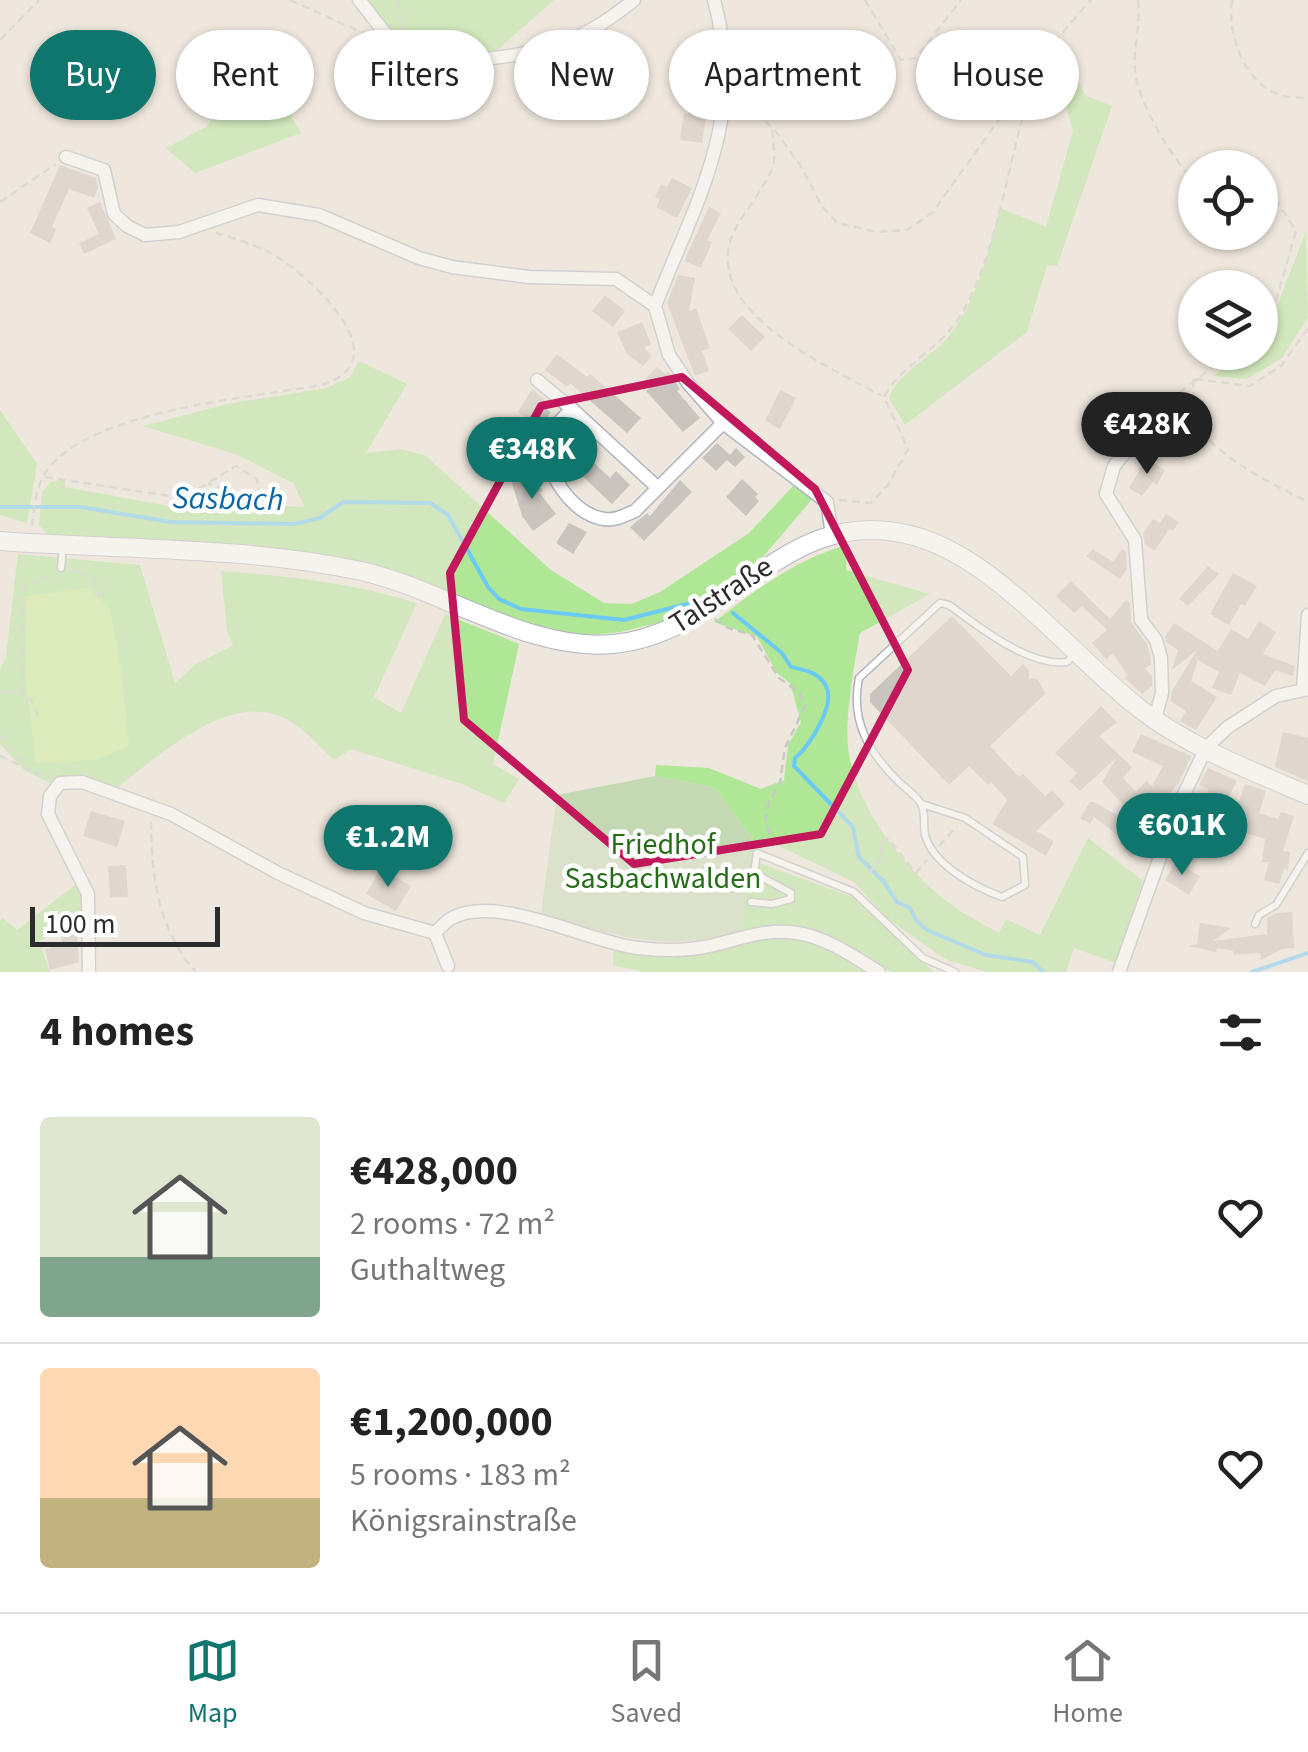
<!DOCTYPE html>
<html lang="en">
<head>
<meta charset="utf-8">
<style>
	:root { --surface:#fff; --page:#f2f2f2; --text:#222; --muted:#767676; --line:#e0e0e0; --accent:#0f766e }
	body { margin:0; font-family:"Source Sans 3",sans-serif; background:var(--page); color:var(--text); height:100vh; display:flex; flex-direction:column; font-size:38px; white-space:nowrap }
	* { box-sizing:border-box; margin:0 }
	p { font-size:32px; color:var(--muted) }
	.icon { flex:none; width:55px; height:55px; fill:none; stroke:currentColor; stroke-width:2; stroke-linecap:round; stroke-linejoin:round }
	.map { position:relative; height:972px; overflow:hidden }
	.side { display:flex; flex-direction:column; background:var(--surface); flex:1 }
	.side>* { flex:none }
	.hud { position:absolute; left:30px; top:30px; width:1250px; height:90px; display:flex; gap:20px }
	.fabs { position:absolute; left:1178px; top:150px; display:grid; gap:20px }
	.fabs a { display:grid; place-items:center; width:100px; height:100px; border-radius:50%; background:var(--surface); box-shadow:0 2px 8px #0004; font-size:50px }
	.scale { position:absolute; left:30px; bottom:25px; width:190px; box-sizing:border-box; padding-left:10px; border:5px solid #2c2c2c; border-top:0; font-size:28px; line-height:35px; white-space:nowrap; color:#2c2c2c; -webkit-text-stroke:8px #fff; paint-order:stroke }
	.price { position:absolute; translate:-50% -85px; padding:0 22px; border-radius:35px; background:var(--accent); color:#fff; font-size:32px; line-height:65px; filter:drop-shadow(0 2px 5px #0008) }
	.price::after { content:''; position:absolute; left:50%; top:60px; width:30px; height:22px; margin-left:-15px; background:inherit; clip-path:polygon(0 0,100% 0,50% 100%) }
	.price.current { background:#222; color:#fff }
	ul { padding:0; list-style:none }
	li { display:flex; align-items:center; gap:30px; height:250px; padding:0 40px }
	li+li { border-top:2px solid var(--line) }
	li span { display:grid; place-items:center; flex:none; width:280px; height:200px; border-radius:10px; color:#555 }
	li>.icon { margin-inline-start:auto }
	span .icon { width:120px; height:120px; fill:#fffc; stroke-width:1 }
	li b { font-size:42px }
	h2 { display:flex; justify-content:space-between; align-items:center; height:120px; padding:0 40px; font-size:42px }
	.pill { padding:0 35px; border-radius:45px; background:var(--surface); box-shadow:0 2px 8px #0004; font-size:35px; line-height:90px }
	.pill.current { background:var(--accent); color:#fff }
	.tabs { display:flex; justify-content:space-around; align-items:center; height:140px; border-top:2px solid var(--line); background:var(--surface); font-size:28px; color:var(--muted) }
	.tabs a { display:grid; justify-items:center; gap:5px }
	.tabs .current { color:var(--accent) }
	.map>svg:first-child { display:block }
</style>
</head>
<body>
<div class="map">
<svg width="1308" height="972" viewBox="0 0 1308 972">
	<rect width="100%" height="100%" fill="#eee7dd"/>
	<g fill="#afe797">
		<polygon points="364,0 554,0 495,52 450,55 416,48 396,38"/>
		<path d="M1067 54 1085 95 1112 106 1057 266 1047 265 1027 332 905 425 889 398C899 370 936 356 953 331 978 294 989 251 1000 208L1046 227 1073 131 1067 109 1055 98Z"/>
		<polygon points="264,69 301,133 195,173 166,148 206,127 248,72"/>
		<polygon points="1306,231 1308,317 1282,358 1247,379 1214,376 1242,353 1260,352 1260,332 1276,309"/>
		<polygon points="359,361 407,384 366,453 402,449 426,456 551,570 604,603 632,604 660,592 749,533 795,484 813,498 762,558 715,596 673,619 621,632 581,636 549,631 422,582 221,544 48,535 39,525 42,493 50,482 65,479 65,487 168,506 205,493 263,505 305,507 293,483 238,455 143,426 227,404 327,388 350,377"/>
		<polygon points="0,410 37,464 27,523 0,515"/>
		<path d="M847 545 846 570 930 594 860 633C854 666 845 715 848 748 855 807 905 871 953 906 967 916 984 924 999 933L1006 919 1040 935 1088 838 1143 881 1116 963 1074 948 1066 972H986L945 959 888 919 854 882 777 845 755 842 715 788 655 776 656 765 709 768 761 789 784 780 788 745 801 722 790 683 777 673 757 637 714 622C756 590 796 559 847 545Z"/>
		<path d="M18 554 140 565 175 683 195 665 233 645 227 631 221 571C288 576 353 583 417 603L374 697 401 713 445 614 519 644 493 764 519 779 504 803 462 784 351 749 334 760C317 744 297 720 273 714 221 699 155 758 117 788 92 778 77 769 53 785L24 770 0 744V669L6 657Z"/>
		<polygon points="751,860 852,897 934,972 891,972 838,940 800,928 770,926 740,932"/>
		<polygon points="80,881 86,919 39,941 50,972 0,972 0,920 3,918 17,930"/>
		<polygon points="786,936 814,943 866,972 644,972 613,965 614,947 651,954"/>
	</g>
	<path fill="#c4d9b3" d="M655 776 715 788 755 842 740 932C665 953 612 936 541 913L557 795Z"/>
	<polygon fill="#c3ef92" points="88,588 110,609 122,672 129,746 97,760 36,763 26,682 25,596"/>
	<g fill="none" stroke-linecap="round" stroke-linejoin="round">
		<g stroke="#6bcaf5" stroke-width="4">
			<polyline points="0,507 81,507 171,522 294,524 320,518 343,502 430,503 448,515 488,587 499,599 521,609 624,620 695,602"/>
			<path d="M733 613 782 653 791 667C804 670 819 672 826 686 836 704 810 746 795 758L794 766 853 827 859 857 884 882 897 902 910 908 916 920 927 930 986 955 1033 962 1043 972"/>
			<polyline points="1252,972 1308,953"/>
		</g>
	</g>
	<g fill="#c9c4bd">
		<polygon points="690,104 708,106 702,143 680,140 684,114 688,114"/>
		<polygon points="60,165 96,178 98,188 94,198 69,189 52,227 56,229 50,243 30,233"/>
		<polygon points="672,178 692,188 677,218 656,207 660,199 655,197 661,184 667,187"/>
		<polygon points="100,202 116,239 84,254 79,243 99,234 87,208"/>
		<polygon points="709,207 721,213 707,240 712,242 701,268 684,261"/>
		<polygon points="678,275 695,278 689,311 696,308 710,348 702,351 709,371 695,376 667,303"/>
		<polygon points="605,295 625,311 613,327 592,311"/>
		<polygon points="742,315 765,337 751,351 728,329"/>
		<polygon points="642,322 651,344 644,348 652,356 643,366 627,354 617,332"/>
		<polygon points="557,354 587,377 590,374 641,418 627,433 570,383 567,387 545,370"/>
		<polygon points="657,367 665,374 668,371 680,389 677,391 700,418 683,432 646,391 651,386 645,379"/>
		<polygon points="532,389 546,401 543,407 551,412 541,427 518,412"/>
		<polygon points="780,390 796,398 780,429 765,421"/>
		<polygon points="518,440 532,442 523,456 518,455 516,465 492,461 496,442 517,446"/>
		<polygon points="717,443 730,455 736,448 745,457 735,467 727,460 716,471 702,458"/>
		<polygon points="588,457 610,478 616,471 630,485 612,504 576,470"/>
		<polygon points="1146,459 1165,470 1157,485 1153,482 1142,496 1129,488"/>
		<polygon points="534,473 542,491 539,492 556,514 533,531 522,516 512,483"/>
		<polygon points="742,479 758,494 755,497 759,501 746,516 726,497"/>
		<polygon points="680,480 692,492 644,541 630,527 647,513 650,516"/>
		<polygon points="1166,514 1179,522 1173,531 1169,529 1155,551 1145,545 1143,534 1153,519 1160,523"/>
		<polygon points="569,523 587,532 573,554 556,543"/>
		<polygon points="1093,549 1113,562 1122,549 1126,552 1127,569 1120,579 1086,556"/>
		<polygon points="1208,566 1219,574 1188,606 1179,599"/>
		<polygon points="1233,573 1257,586 1245,606 1241,604 1229,625 1210,614"/>
		<polygon points="1071,581 1110,619 1126,600 1130,603 1131,622 1147,644 1151,660 1151,665 1145,668 1152,676 1152,686 1142,694 1125,678 1127,675 1113,653 1106,659 1092,643 1107,630 1082,606 1074,613 1056,596"/>
		<polygon points="952,616 1011,676 1023,664 1029,670 1029,678 1037,679 1046,693 990,746 1019,777 1023,774 1045,796 1052,790 1065,804 1036,831 1054,841 1046,856 992,824 1007,800 991,782 988,785 969,766 949,785 870,702 870,694"/>
		<polygon points="1259,621 1276,632 1263,654 1295,666 1293,676 1275,670 1265,686 1240,673 1231,695 1212,688 1219,672 1198,660 1191,681 1217,697 1196,730 1180,721 1186,711 1170,701 1172,691 1197,650 1172,670 1178,650 1167,643 1165,637 1174,623 1218,651 1231,629 1248,639"/>
		<polygon points="1101,706 1117,722 1099,736 1132,767 1123,778 1136,792 1146,781 1152,786 1163,766 1132,752 1141,734 1191,756 1179,783 1158,805 1166,811 1162,823 1147,841 1150,844 1132,858 1123,849 1127,845 1110,829 1094,817 1090,824 1080,818 1090,802 1094,802 1149,833 1102,782 1117,757 1080,791 1069,781 1077,773 1055,753"/>
		<polygon points="1283,732 1308,738 1308,781 1275,767"/>
		<polygon points="1208,768 1237,781 1207,837 1182,824 1190,806 1199,811 1209,789 1199,785"/>
		<polygon points="1245,784 1266,791 1259,813 1278,819 1281,812 1294,816 1283,851 1290,852 1288,870 1284,869 1279,884 1264,880 1269,862 1262,862 1265,839 1246,833 1242,844 1227,839"/>
		<polygon points="91,811 125,821 117,847 83,836"/>
		<polygon points="339,827 369,857 355,872 324,842"/>
		<polygon points="1175,862 1200,876 1189,895 1165,880"/>
		<polygon points="126,865 128,897 110,897 108,866"/>
		<polygon points="381,868 411,886 396,911 366,894"/>
		<polygon points="1292,912 1294,948 1282,949 1261,960 1260,953 1234,955 1233,951 1217,948 1216,952 1188,946 1197,944 1200,923 1231,928 1213,941 1267,934 1267,918 1276,913"/>
		<polygon points="77,932 79,962 50,970 45,949 63,944 61,936"/>
	</g>
	<g fill="none" stroke-linecap="round" stroke-linejoin="round">
		<g stroke="#b1b3c0" stroke-width="9">
			<g id="service">
				<polyline points="61,568 63,546"/>
				<path d="M922 804 965 818 1023 857 1025 885 1002 897C975 887 933 865 925 835 923 826 926 812 921 804 917 796 905 788 899 782 869 753 850 721 859 678L940 603 949 605C979 627 1029 667 1067 662L1076 653"/>
				<polyline points="751,902 772,904 791,899 791,893 754,873 757,853 854,892 923,958 955,972"/>
				<polyline points="1255,924 1259,915 1276,905 1308,853"/>
			</g>
		</g>
		<g stroke="#b1b3c0" stroke-width="15">
			<g id="minor">
				<path d="M359 0C372 15 384 35 399 48 428 72 527 56 560 44 586 35 613 17 634 0"/>
				<polyline points="66,157 104,170 114,214 127,226 145,235 179,232 258,205 319,215 419,258 452,267 529,277 616,279 655,306 669,355 688,383 723,423 827,502 832,534"/>
				<path d="M655 306C697 198 747 120 714 0"/>
				<polyline points="537,380 572,409"/>
				<polyline points="1134,441 1114,466 1106,494 1135,540 1141,620 1156,640 1161,658 1162,693 1155,719"/>
				<path d="M657 487 572 409C562 419 552 427 549 441 542 471 573 515 604 519 615 521 625 515 635 511L723 423"/>
				<polyline points="1303,689 1308,615"/>
				<path d="M435 933C440 928 446 921 452 918 498 893 590 943 638 948 663 951 690 951 714 945 742 938 768 928 797 933 826 937 854 957 879 972"/>
				<polyline points="435,933 448,966"/>
				<polyline points="89,972 88,894 48,814 50,796 60,783 82,782 171,814 278,873 364,913 435,933"/>
				<polyline points="1119,972 1178,807 1206,748 1228,727 1276,696 1308,689"/>
			</g>
		</g>
		<g stroke="#b1b3c0" stroke-width="20">
			<path id="secondary" d="M0 541C119 550 243 546 361 571 443 589 528 652 613 644 731 633 785 500 914 536 996 558 1073 657 1140 709 1189 747 1252 771 1308 795"/>
		</g>
		<g stroke="#c8c8c8" stroke-width="2.5" stroke-dasharray="8 5" stroke-linecap="butt">
			<polyline points="290,0 370,36"/>
			<polyline points="397,0 403,33"/>
			<polyline points="865,0 901,60 916,58 961,0"/>
			<path d="M1138 0C1141 24 1133 48 1135 71 1137 100 1174 163 1195 181"/>
			<path d="M1232 0C1227 33 1243 80 1277 94 1285 98 1299 97 1308 98"/>
			<polyline points="0,40 39,0"/>
			<polyline points="738,93 777,133 802,168 821,205 837,223 877,232 907,230 932,213 1011,103 1024,95"/>
			<path d="M772 130C773 140 775 151 774 161 772 179 745 210 736 228 693 308 828 366 882 396"/>
			<polyline points="1260,199 1278,203 1296,231 1277,298 1260,320"/>
			<polyline points="0,202 56,164"/>
			<path d="M1193 379C1194 395 1194 411 1200 426 1213 456 1279 487 1308 502"/>
			<polyline points="1195,379 1250,386 1282,365 1308,328"/>
			<polyline points="1143,429 1161,407 1232,352"/>
			<polyline points="45,477 170,496 200,488 236,466 257,479 259,490 251,496 208,484"/>
			<path d="M839 500 871 503 888 485 908 449 884 397C899 366 943 348 962 313 997 251 1006 173 1026 106 1024 69 1068 27 1091 0"/>
			<path d="M32 526C34 510 36 487 45 473 87 410 251 398 321 385 403 361 311 277 274 255 255 244 234 239 214 232"/>
			<polyline points="69,570 83,573 96,582 100,600"/>
			<polyline points="715,619 728,628 752,635 779,678 799,692 805,706 785,748 780,782 768,804 766,820 773,851"/>
			<polyline points="0,692 23,694"/>
			<polyline points="38,716 30,698 23,694 21,594 28,584 54,575"/>
			<polyline points="0,735 26,766"/>
			<polyline points="0,756 49,778"/>
			<path d="M151 821C151 875 158 930 196 972"/>
			<polyline points="939,846 957,826"/>
			<polyline points="859,883 884,857 880,844 888,838 916,873 927,860"/>
		</g>
		<use href="#service" stroke="#fff" stroke-width="6"/>
		<use href="#minor" stroke="#fff" stroke-width="12"/>
		<use href="#secondary" stroke="#fff" stroke-width="18"/>
	</g>
	<path d="M0 0H1308V972H0ZM682 377 815 489 908 670 821 834 634 864 464 720 450 573 541 406Z" fill="#eee7dd" fill-opacity=".55" fill-rule="evenodd"/>
	<path fill="none" stroke="#c2185b" stroke-width="8" stroke-linejoin="round" d="M682 377 815 489 908 670 821 834 634 864 464 720 450 573 541 406Z"/>
	<g text-anchor="middle" dominant-baseline="central" stroke-width="9" stroke-linejoin="round" paint-order="stroke">
		<g font-size="30" fill="#2c2c2c" stroke="#fff">
			<text transform="translate(721 595) rotate(-33)">Talstraße</text>
		</g>
		<g font-size="30" fill="#256d17" stroke="#fff">
			<text x="663" y="844">Friedhof<tspan x="663" dy="34">Sasbachwalden</tspan></text>
		</g>
		<g font-size="32" font-style="italic" fill="#0767a4" stroke="#fff">
			<text transform="translate(228 499) rotate(1)">Sasbach</text>
		</g>
	</g>
</svg>
<div class="fabs">
<a><svg class="icon" aria-label="locate" viewBox="0 0 24 24"><circle cx="12" cy="12" r="6"/><path d="M12 2v4M12 18v4M2 12h4M18 12h4"/></svg></a>
<a><svg class="icon" aria-label="layers" viewBox="0 0 24 24"><path d="M12 4l9 5-9 5-9-5zM3 14l9 5 9-5"/></svg></a>
</div>
<div class="scale">100 m</div>
<b class="price current" style="left:1147px;top:477px">€428K</b>
<b class="price" style="left:532px;top:502px">€348K</b>
<b class="price" style="left:1182px;top:878px">€601K</b>
<b class="price" style="left:388px;top:890px">€1.2M</b>
<div class="hud">
<a class="pill current">Buy</a>
<a class="pill">Rent</a>
<a class="pill">Filters</a>
<a class="pill">New</a>
<a class="pill">Apartment</a>
<a class="pill">House</a>
</div>
</div>
<section class="side">
<h2>4 homes<svg class="icon" aria-label="filters" viewBox="0 0 24 24"><path d="M4 7h16M4 17h16"/><circle cx="9" cy="7" r="2"/><circle cx="15" cy="17" r="2"/></svg></h2>
<ul>
<li><span style="background:linear-gradient(#dfe7d0 70%,#7fa58c 0)"><svg class="icon" aria-label="home" viewBox="0 0 24 24"><path d="M3 11l9-7 9 7M6 9v11h12V9"/></svg></span><div><b>€428,000</b><p>2 rooms · 72 m²</p><p>Guthaltweg</p></div><svg class="icon" aria-label="heart" viewBox="0 0 24 24"><path d="M12 20l-8-8c-3-5 5-10 8-4 3-6 11-1 8 4z"/></svg></li>
<li><span style="background:linear-gradient(#ffd9b3 65%,#c2b280 0)"><svg class="icon" aria-label="home" viewBox="0 0 24 24"><path d="M3 11l9-7 9 7M6 9v11h12V9"/></svg></span><div><b>€1,200,000</b><p>5 rooms · 183 m²</p><p>Königsrainstraße</p></div><svg class="icon" aria-label="heart" viewBox="0 0 24 24"><path d="M12 20l-8-8c-3-5 5-10 8-4 3-6 11-1 8 4z"/></svg></li>
</ul>
</section>
<nav class="tabs">
<a class="current"><svg class="icon" aria-label="map" viewBox="0 0 24 24"><path d="M3 6l6-2 6 2 6-2v14l-6 2-6-2-6 2zM9 4v14M15 6v14"/></svg>Map</a>
<a><svg class="icon" aria-label="saved" viewBox="0 0 24 24"><path d="M7 4h10v16l-5-4-5 4z"/></svg>Saved</a>
<a><svg class="icon" aria-label="home" viewBox="0 0 24 24"><path d="M3 11l9-7 9 7M6 9v11h12V9"/></svg>Home</a>
</nav>
</body>
</html>
